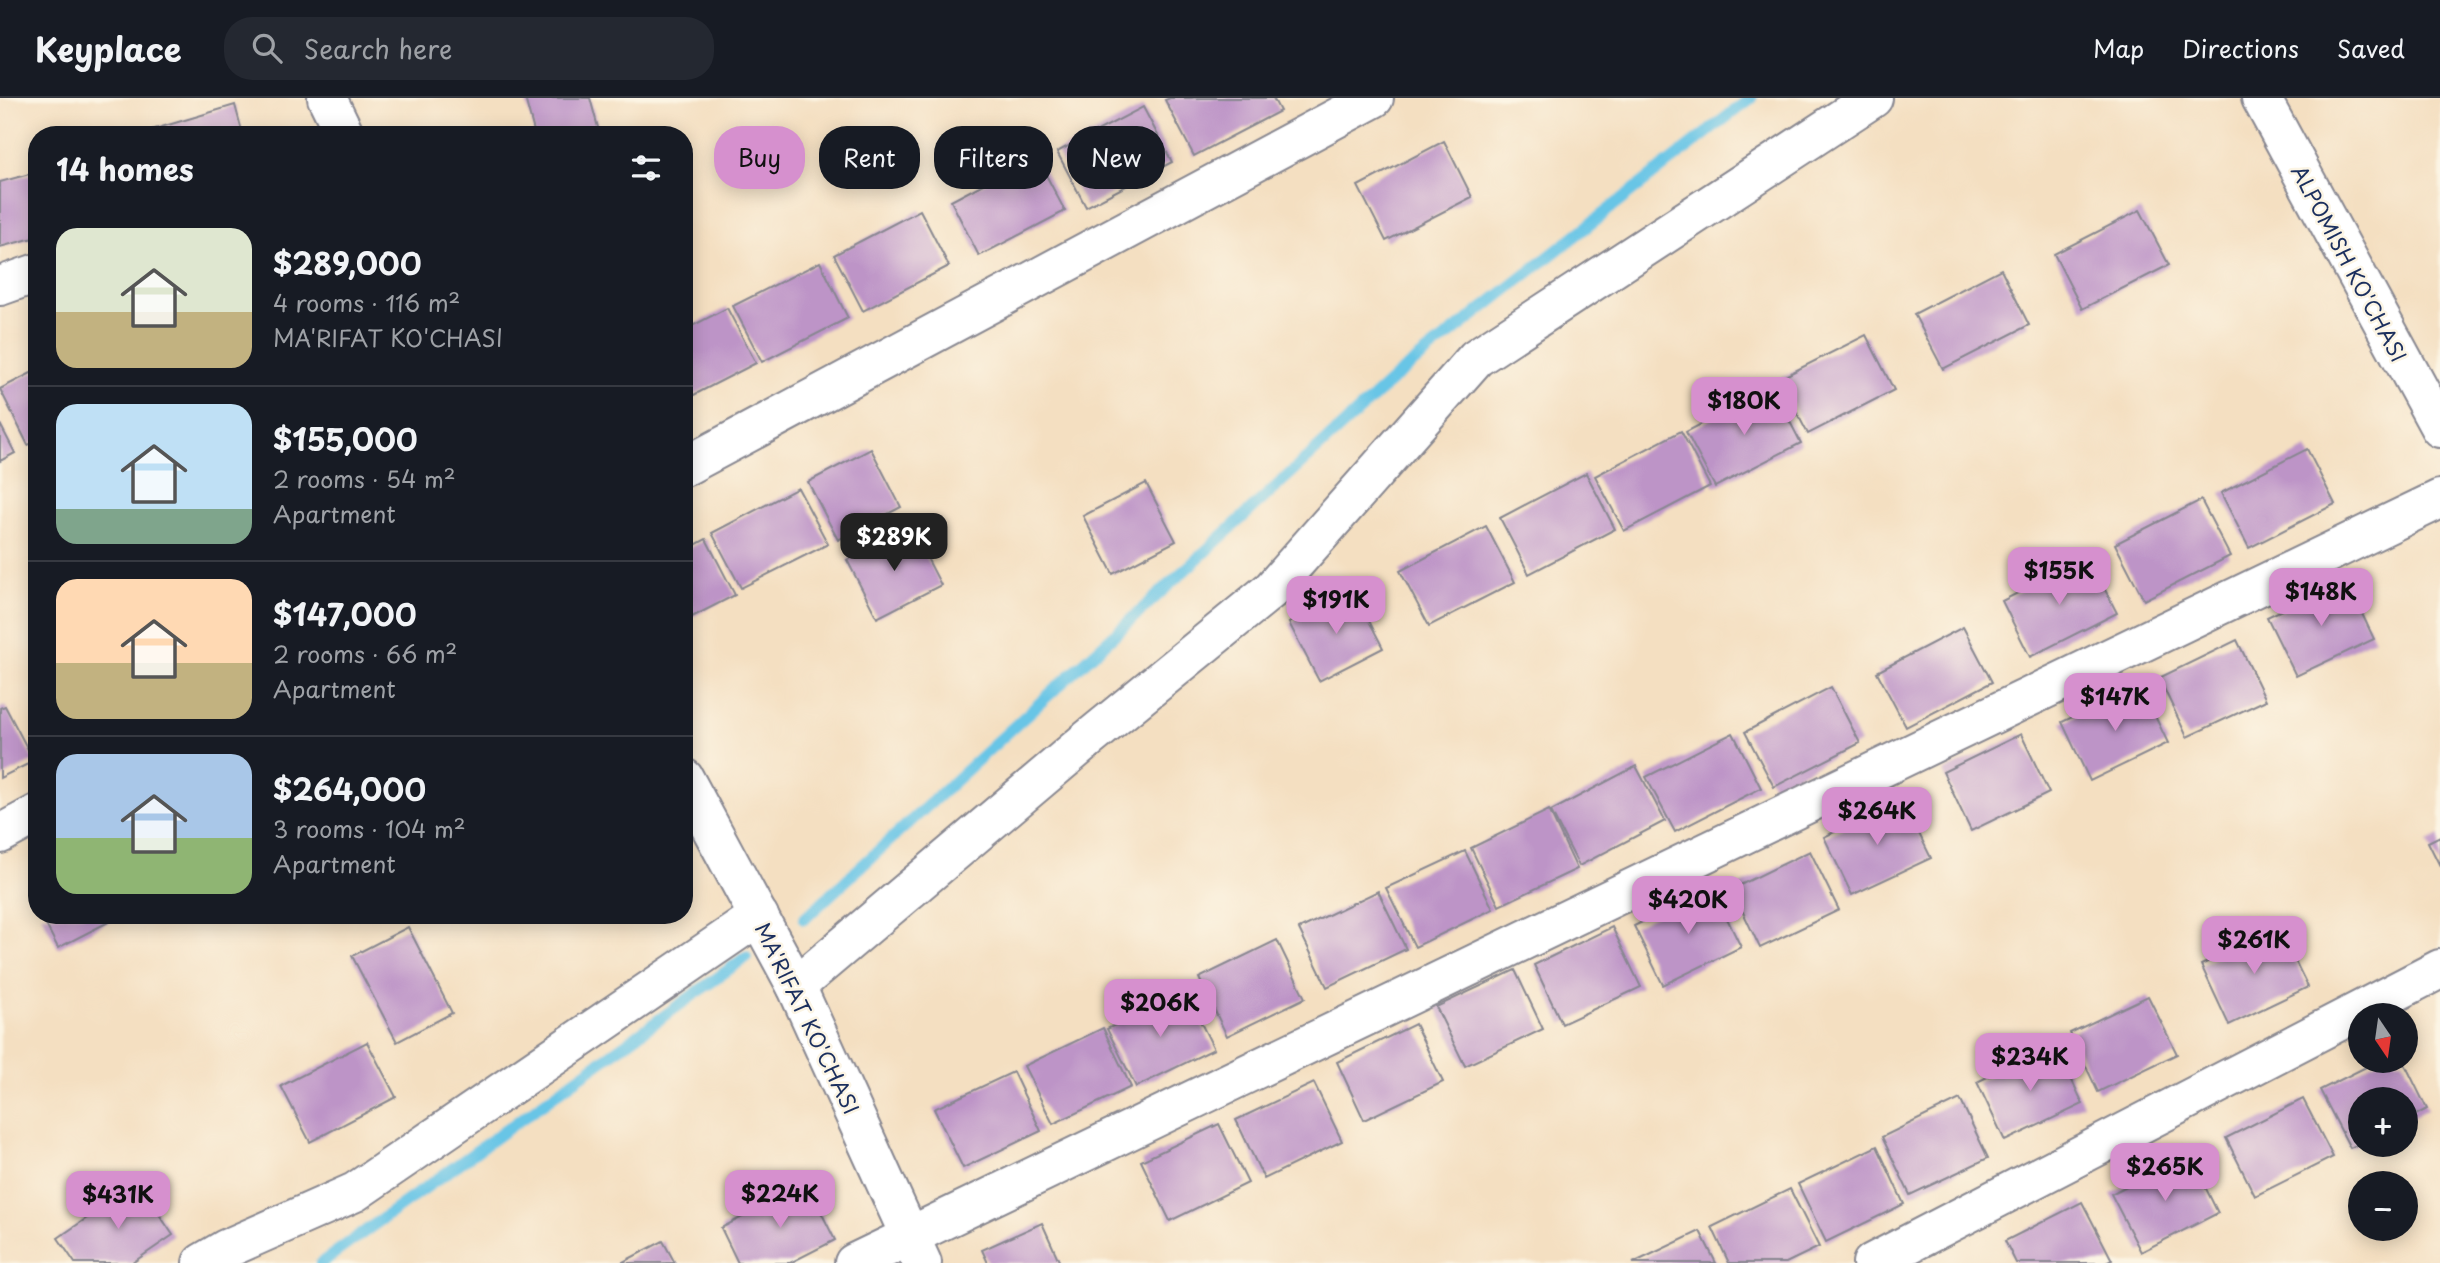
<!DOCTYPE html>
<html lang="en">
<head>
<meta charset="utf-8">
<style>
	:root { --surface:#171b24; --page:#242831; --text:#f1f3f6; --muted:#9ea1a6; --line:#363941; --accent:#d690ce }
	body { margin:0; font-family:"Playpen Sans",sans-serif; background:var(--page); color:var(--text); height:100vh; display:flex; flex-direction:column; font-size:26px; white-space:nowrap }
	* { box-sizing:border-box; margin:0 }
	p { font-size:23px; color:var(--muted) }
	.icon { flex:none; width:38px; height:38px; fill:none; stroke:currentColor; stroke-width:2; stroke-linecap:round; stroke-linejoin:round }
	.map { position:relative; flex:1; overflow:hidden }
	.drawer { position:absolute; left:28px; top:28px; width:665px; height:798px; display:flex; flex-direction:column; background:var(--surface); border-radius:28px; box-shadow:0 4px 18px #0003 }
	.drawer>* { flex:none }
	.top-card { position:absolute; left:714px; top:28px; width:665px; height:63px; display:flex; gap:14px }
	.needle { width:46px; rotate:167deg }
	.controls { position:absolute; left:2348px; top:905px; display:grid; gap:14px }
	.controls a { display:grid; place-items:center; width:70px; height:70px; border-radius:50%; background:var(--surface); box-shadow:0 4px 18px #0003; font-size:35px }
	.price { position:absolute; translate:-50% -60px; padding:0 16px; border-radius:14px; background:var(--accent); color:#111; font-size:23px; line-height:46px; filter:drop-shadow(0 2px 4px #0008) }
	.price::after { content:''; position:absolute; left:50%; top:42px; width:21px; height:16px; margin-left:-10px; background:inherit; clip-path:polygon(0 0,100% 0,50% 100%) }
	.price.active { background:#222; color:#fff }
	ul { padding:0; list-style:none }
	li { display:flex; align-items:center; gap:21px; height:175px; padding:0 28px }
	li+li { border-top:2px solid var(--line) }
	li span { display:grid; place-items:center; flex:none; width:196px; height:140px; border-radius:21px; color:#555 }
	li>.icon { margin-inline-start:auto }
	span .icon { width:84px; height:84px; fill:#fffc; stroke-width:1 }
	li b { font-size:30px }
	h2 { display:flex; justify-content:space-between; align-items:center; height:84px; padding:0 28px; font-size:30px }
	.chip { padding:0 24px; border-radius:28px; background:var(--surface); box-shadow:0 4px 18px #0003; font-size:24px; line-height:63px }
	.chip.active { background:var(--accent); color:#111 }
	header { display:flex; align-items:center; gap:42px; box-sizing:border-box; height:98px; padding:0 35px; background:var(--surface); border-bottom:2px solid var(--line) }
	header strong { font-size:33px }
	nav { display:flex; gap:38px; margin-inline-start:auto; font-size:24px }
	.search { width:490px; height:63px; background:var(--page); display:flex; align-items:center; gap:18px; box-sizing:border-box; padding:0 24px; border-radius:28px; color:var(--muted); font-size:26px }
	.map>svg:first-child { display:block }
</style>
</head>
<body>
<header>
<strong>Keyplace</strong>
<div class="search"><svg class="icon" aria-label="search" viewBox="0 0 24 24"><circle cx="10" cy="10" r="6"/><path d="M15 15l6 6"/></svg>Search here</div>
<nav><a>Map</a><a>Directions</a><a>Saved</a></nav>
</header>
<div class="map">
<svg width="2440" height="1165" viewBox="0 0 2440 1165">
	<rect width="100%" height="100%" fill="#fcf5e5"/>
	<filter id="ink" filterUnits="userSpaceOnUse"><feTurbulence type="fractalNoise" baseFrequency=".0143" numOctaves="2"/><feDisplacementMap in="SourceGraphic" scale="14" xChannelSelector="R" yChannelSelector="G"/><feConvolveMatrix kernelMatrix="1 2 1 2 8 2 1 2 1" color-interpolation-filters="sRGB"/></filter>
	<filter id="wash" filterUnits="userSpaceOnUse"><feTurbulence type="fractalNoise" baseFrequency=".00686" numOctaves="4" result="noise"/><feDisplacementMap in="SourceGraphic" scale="28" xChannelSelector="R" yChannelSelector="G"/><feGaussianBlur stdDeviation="1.57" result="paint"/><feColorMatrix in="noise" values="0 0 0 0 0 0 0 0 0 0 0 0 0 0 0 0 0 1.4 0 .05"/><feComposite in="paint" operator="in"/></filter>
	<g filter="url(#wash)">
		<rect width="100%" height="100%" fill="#f4dfc1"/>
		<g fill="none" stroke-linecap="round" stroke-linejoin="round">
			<g stroke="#68c5e6" stroke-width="12">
				<polyline points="804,821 1398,277 1751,0"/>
				<polyline points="321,1165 746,859"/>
			</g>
		</g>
		<g id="blocks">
			<g fill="#bd94c7">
				<polygon points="525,0 590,0 600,37 535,37"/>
				<polygon points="1170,0 1273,0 1280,13 1194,58 1165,2"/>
				<polygon points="235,7 243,37 138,37 138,36"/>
				<polygon points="1143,9 1172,64 1086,109 1057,54"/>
				<polygon points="1444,43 1472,99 1386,143 1358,88"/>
				<polygon points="1036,58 1065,113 979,158 951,103"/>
				<polygon points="37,74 37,139 0,149 0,84"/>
				<polygon points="920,112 949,168 863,213 834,157"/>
				<polygon points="2140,112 2169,167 2082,211 2054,156"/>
				<polygon points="820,164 848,220 762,264 733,208"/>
				<polygon points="2001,171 2029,227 1943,271 1914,216"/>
				<polygon points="727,210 756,265 684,302 684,232"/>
				<polygon points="1866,237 1894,292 1808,336 1779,281"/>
				<polygon points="37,272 37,342 28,347 0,291"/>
				<polygon points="1772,289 1801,345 1715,389 1686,334"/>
				<polygon points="0,326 15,355 0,363"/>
				<polygon points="1681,333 1710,388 1624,433 1595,378"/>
				<polygon points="871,351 901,409 838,442 808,384"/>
				<polygon points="2307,351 2335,406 2249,450 2221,395"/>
				<polygon points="1586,375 1615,431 1529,476 1500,420"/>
				<polygon points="1146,385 1176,443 1113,476 1083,418"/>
				<polygon points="798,390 828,446 741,490 712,435"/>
				<polygon points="2201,402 2230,458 2144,502 2115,446"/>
				<polygon points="1486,428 1515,484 1429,528 1400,473"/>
				<polygon points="911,429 941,487 877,520 847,462"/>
				<polygon points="706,441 735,497 684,523 684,453"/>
				<polygon points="2088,459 2117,515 2030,559 2002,503"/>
				<polygon points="2346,482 2374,541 2296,578 2267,519"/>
				<polygon points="1353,492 1383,550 1319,583 1289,525"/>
				<polygon points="1963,529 1992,584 1906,629 1877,574"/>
				<polygon points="2237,542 2266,602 2187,639 2159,580"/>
				<polygon points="2140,587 2168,645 2090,683 2062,624"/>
				<polygon points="1831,589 1860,645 1774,689 1745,634"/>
				<polygon points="5,608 34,663 0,680 0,610"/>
				<polygon points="1733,635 1761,690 1675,734 1646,679"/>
				<polygon points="2021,636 2049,695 1971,733 1943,674"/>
				<polygon points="1636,668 1665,723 1579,768 1551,713"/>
				<polygon points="1902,701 1931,760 1852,797 1824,739"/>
				<polygon points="1549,712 1577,771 1499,808 1471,750"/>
				<polygon points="2440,738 2440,768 2428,744"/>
				<polygon points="1465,753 1493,811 1415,849 1386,790"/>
				<polygon points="1810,753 1839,812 1760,850 1732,791"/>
				<polygon points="1712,790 1741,849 1663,887 1634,828"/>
				<polygon points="1378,793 1406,851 1327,889 1299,831"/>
				<polygon points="41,817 122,817 58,850"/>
				<polygon points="408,829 452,915 397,944 352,858"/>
				<polygon points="1612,829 1641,889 1562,926 1534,867"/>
				<polygon points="2279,830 2308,889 2229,927 2201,867"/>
				<polygon points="1277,842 1305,900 1227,938 1199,880"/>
				<polygon points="1515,872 1543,931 1465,968 1436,909"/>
				<polygon points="1185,893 1214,951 1136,989 1107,931"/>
				<polygon points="2148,898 2177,956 2098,994 2070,935"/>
				<polygon points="1415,926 1443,984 1364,1022 1337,964"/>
				<polygon points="1103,930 1131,989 1053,1026 1024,968"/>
				<polygon points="367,944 396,999 310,1044 281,988"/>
				<polygon points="2055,946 2083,1006 2005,1043 1977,984"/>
				<polygon points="2380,962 2403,962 2427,1011 2406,1022 2406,1001 2361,1001 2361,1045 2350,1050 2320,992"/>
				<polygon points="1013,974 1041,1033 963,1070 934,1011"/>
				<polygon points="1314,985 1342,1043 1264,1081 1236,1022"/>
				<polygon points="1960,1001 1988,1060 1910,1097 1882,1039"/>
				<polygon points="2303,1001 2333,1059 2255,1098 2226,1040"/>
				<polygon points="1219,1026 1248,1085 1170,1123 1141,1063"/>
				<polygon points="1877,1048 1904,1106 1826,1144 1798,1086"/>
				<polygon points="2189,1056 2218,1115 2141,1154 2111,1096"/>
				<polygon points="138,1085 173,1137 132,1165 75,1165 58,1140"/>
				<polygon points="807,1086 835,1142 790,1165 738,1165 721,1130"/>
				<polygon points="1790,1091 1819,1149 1786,1165 1729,1165 1712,1129"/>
				<polygon points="2082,1104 2112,1162 2106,1165 2016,1165 2005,1143"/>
				<polygon points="1042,1125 1060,1165 988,1165 982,1152"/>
				<polygon points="1700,1133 1716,1165 1633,1165"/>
				<polygon points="663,1143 675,1165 621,1165"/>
			</g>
		</g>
	</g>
	<g filter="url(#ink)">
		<use href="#blocks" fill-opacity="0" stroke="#888790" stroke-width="2"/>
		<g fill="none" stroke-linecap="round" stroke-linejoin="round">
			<g stroke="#888790" stroke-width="42">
				<g id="minor">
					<polyline points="327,0 345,37"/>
					<polyline points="2261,0 2440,330"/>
					<polyline points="0,188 37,175"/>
					<polyline points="684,369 1374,0"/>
					<polyline points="684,680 796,888 922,1165"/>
					<polyline points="0,736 37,716"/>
					<polyline points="796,888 1087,642 1272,491 1476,260 1873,0"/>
					<polyline points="202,1165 226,1151 355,1094 759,818"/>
					<polyline points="854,1165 2440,401"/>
					<polyline points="1872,1165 2440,871"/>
				</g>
			</g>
			<use href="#minor" stroke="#fff" stroke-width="38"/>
		</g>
	</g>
	<g text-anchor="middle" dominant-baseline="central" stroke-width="5" stroke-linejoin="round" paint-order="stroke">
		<g font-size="21" fill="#1b2f5e" stroke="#fcf5e5">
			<text transform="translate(2350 165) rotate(62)">ALPOMISH KO'CHASI</text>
			<text transform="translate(808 920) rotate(64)">MA'RIFAT KO'CHASI</text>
		</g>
	</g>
</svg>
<div class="controls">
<a><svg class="needle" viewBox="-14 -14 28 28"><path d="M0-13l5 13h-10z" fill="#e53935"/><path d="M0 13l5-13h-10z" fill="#9ea1a6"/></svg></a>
<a>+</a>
<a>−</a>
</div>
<b class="price" style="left:1744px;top:339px">$180K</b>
<b class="price active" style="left:894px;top:475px">$289K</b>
<b class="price" style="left:2059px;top:509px">$155K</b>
<b class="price" style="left:2321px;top:530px">$148K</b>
<b class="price" style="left:1336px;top:538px">$191K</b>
<b class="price" style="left:2115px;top:635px">$147K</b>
<b class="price" style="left:1877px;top:749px">$264K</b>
<b class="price" style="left:1688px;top:838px">$420K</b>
<b class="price" style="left:2254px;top:878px">$261K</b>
<b class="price" style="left:1160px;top:941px">$206K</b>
<b class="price" style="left:2030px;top:995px">$234K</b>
<b class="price" style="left:2165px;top:1105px">$265K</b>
<b class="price" style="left:780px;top:1132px">$224K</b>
<b class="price" style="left:118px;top:1133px">$431K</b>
<div class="top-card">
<a class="chip active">Buy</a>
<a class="chip">Rent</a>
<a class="chip">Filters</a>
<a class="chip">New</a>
</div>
<section class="drawer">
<h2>14 homes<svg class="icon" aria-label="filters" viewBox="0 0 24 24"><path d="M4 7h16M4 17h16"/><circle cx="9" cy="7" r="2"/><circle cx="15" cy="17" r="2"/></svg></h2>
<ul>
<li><span style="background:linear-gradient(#dfe7d0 60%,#c2b280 0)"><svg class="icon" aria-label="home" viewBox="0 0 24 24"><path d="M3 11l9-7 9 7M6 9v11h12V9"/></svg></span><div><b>$289,000</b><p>4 rooms · 116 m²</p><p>MA'RIFAT KO'CHASI</p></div></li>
<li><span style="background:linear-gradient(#bfe0f5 75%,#7fa58c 0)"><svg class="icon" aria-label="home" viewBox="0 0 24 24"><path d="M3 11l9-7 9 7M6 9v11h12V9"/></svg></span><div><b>$155,000</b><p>2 rooms · 54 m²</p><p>Apartment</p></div></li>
<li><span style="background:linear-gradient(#ffd9b3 60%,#c2b280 0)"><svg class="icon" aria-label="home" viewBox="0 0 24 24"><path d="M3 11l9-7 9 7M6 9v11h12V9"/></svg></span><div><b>$147,000</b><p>2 rooms · 66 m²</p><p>Apartment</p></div></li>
<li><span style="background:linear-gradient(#a9c7e8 60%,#8fb573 0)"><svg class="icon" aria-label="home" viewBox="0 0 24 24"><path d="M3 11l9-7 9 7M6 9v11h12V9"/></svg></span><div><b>$264,000</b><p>3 rooms · 104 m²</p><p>Apartment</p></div></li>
</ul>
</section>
</div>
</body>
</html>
